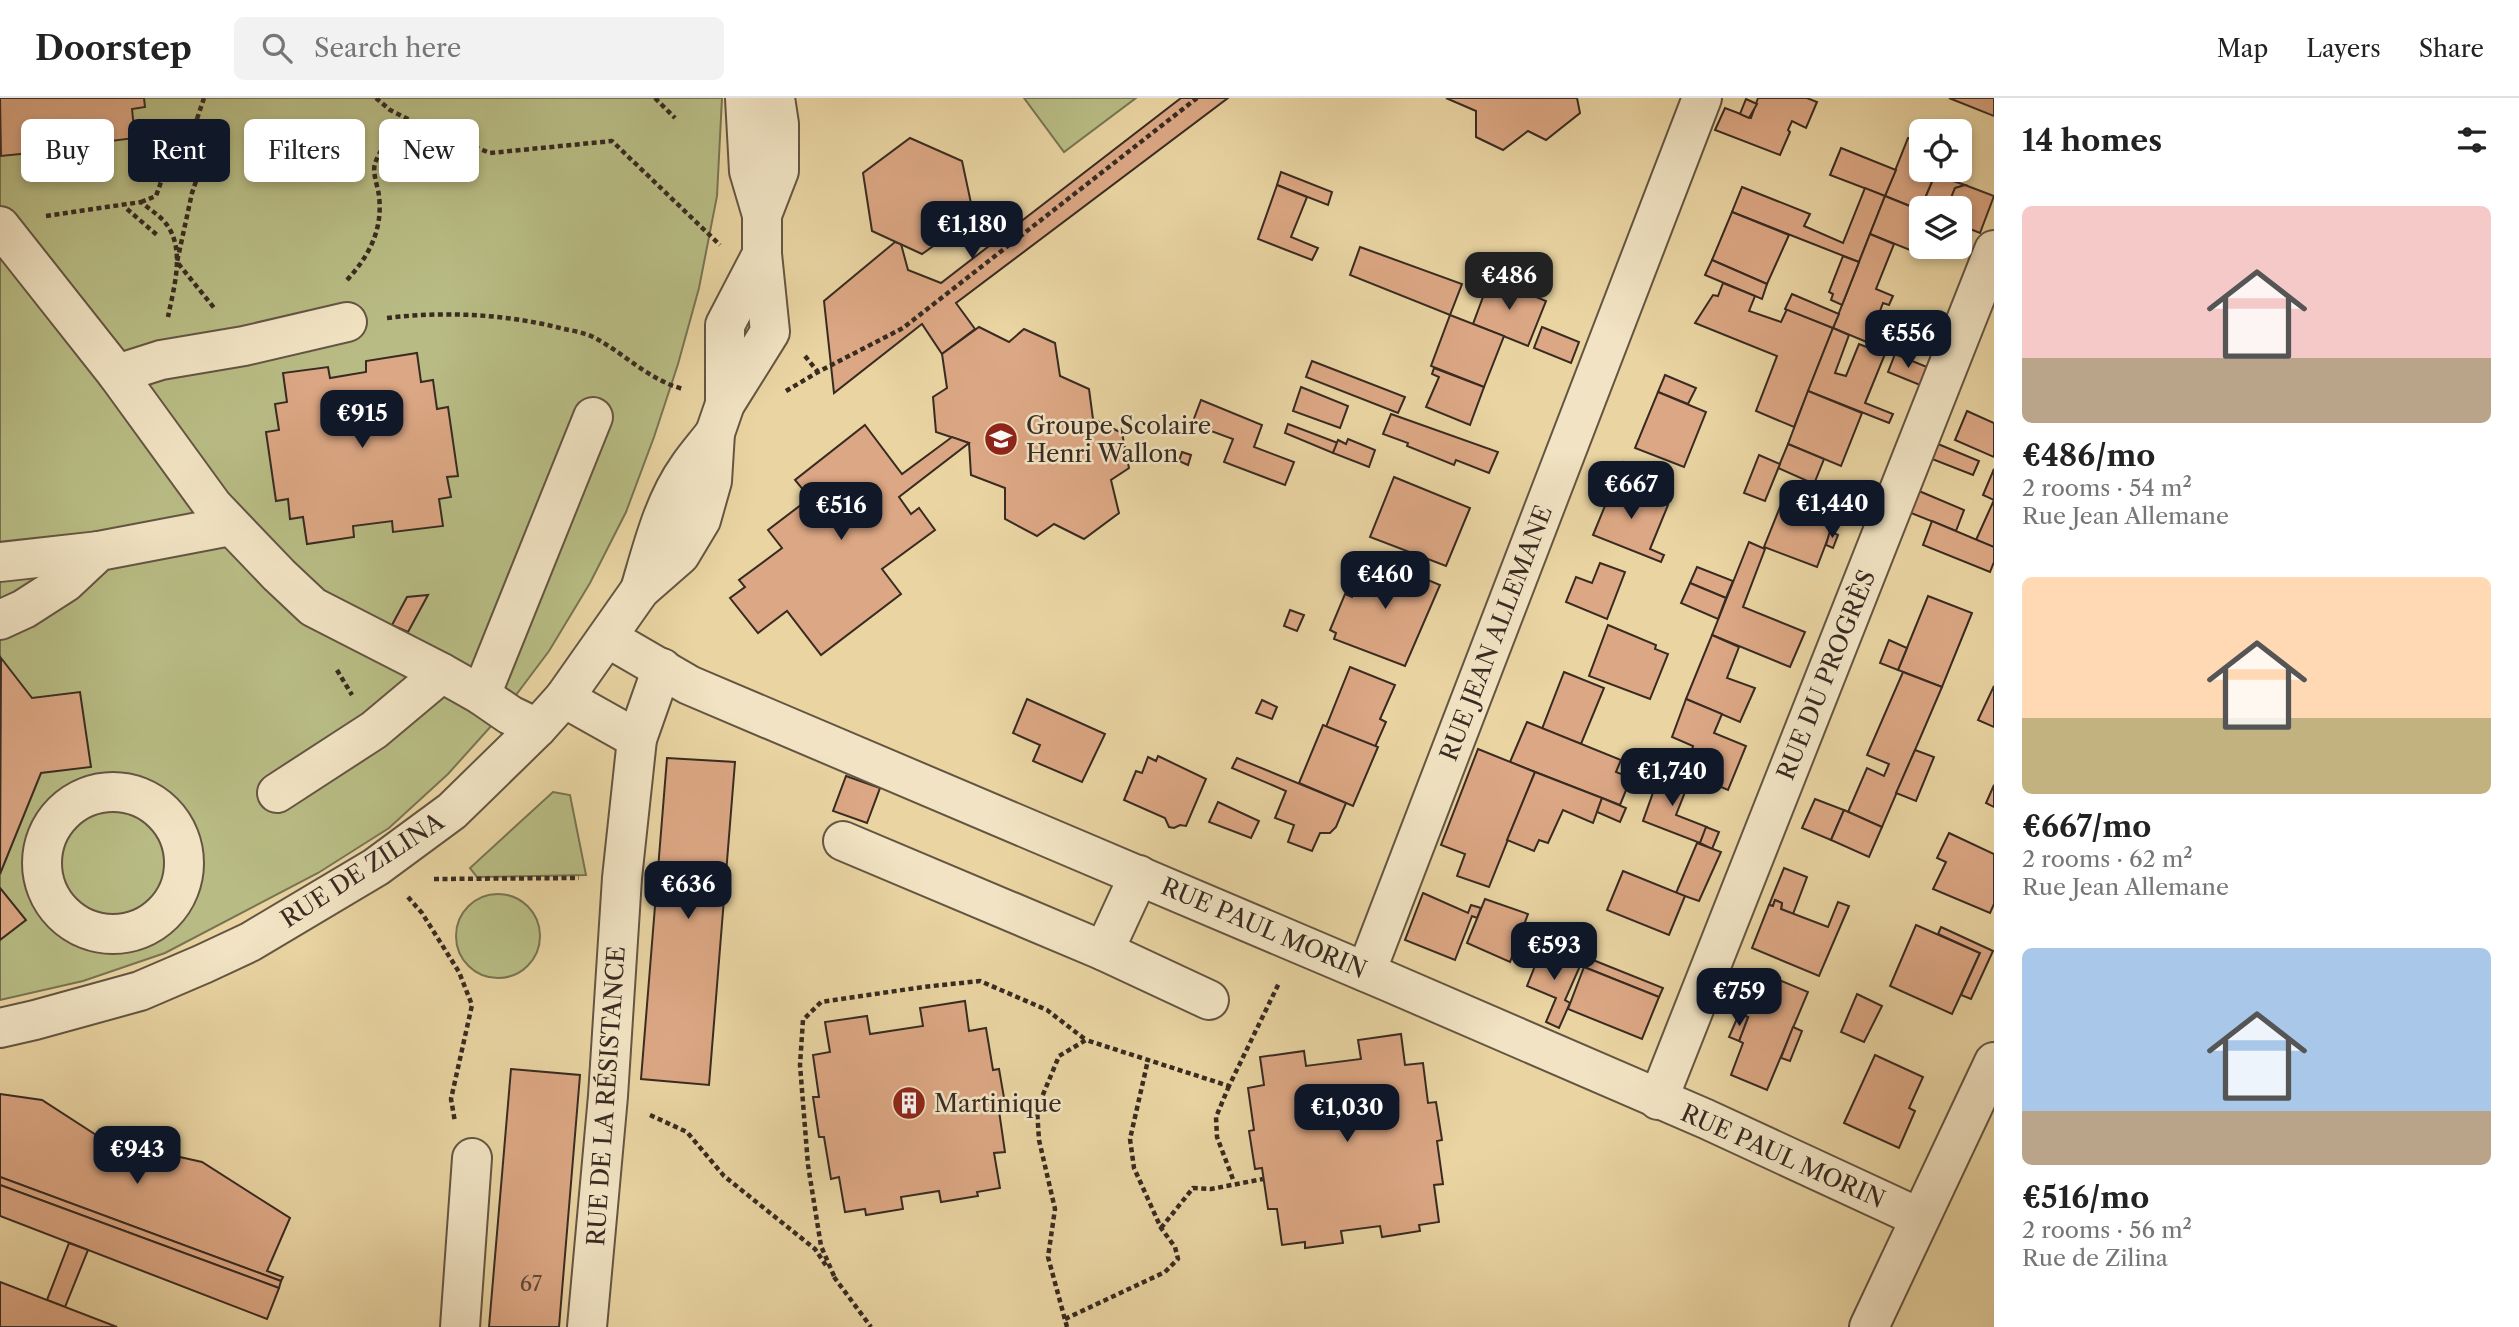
<!DOCTYPE html>
<html lang="en">
<head>
<meta charset="utf-8">
<style>
	:root { --surface:#fff; --page:#f2f2f2; --text:#222; --muted:#767676; --line:#e0e0e0; --accent:#111827 }
	body { margin:0; font-family:"Libre Caslon Text",serif; background:var(--page); color:var(--text); height:100vh; display:flex; flex-direction:column; font-size:26px; white-space:nowrap }
	* { box-sizing:border-box; margin:0 }
	p { font-size:23px; color:var(--muted) }
	.icon { flex:none; width:38px; height:38px; fill:none; stroke:currentColor; stroke-width:2; stroke-linecap:round; stroke-linejoin:round }
	.map { position:relative; flex:1; overflow:hidden }
	.sheet { display:flex; flex-direction:column; background:var(--surface); width:525px }
	.sheet>* { flex:none }
	.hud { position:absolute; left:21px; top:21px; width:665px; height:63px; display:flex; gap:14px }
	.controls { position:absolute; left:1909px; top:21px; display:grid; gap:14px }
	.controls a { display:grid; place-items:center; width:63px; height:63px; border-radius:10px; background:var(--surface); box-shadow:0 4px 10px #0003; font-size:35px }
	.price { position:absolute; translate:-50% -60px; padding:0 16px; border-radius:14px; background:var(--accent); color:#fff; font-size:23px; line-height:46px; filter:drop-shadow(0 2px 4px #0008) }
	.price::after { content:''; position:absolute; left:50%; top:42px; width:21px; height:16px; margin-left:-10px; background:inherit; clip-path:polygon(0 0,100% 0,50% 100%) }
	.price.active { background:#222; color:#fff }
	ul { padding:0; list-style:none }
	li { display:grid; align-content:center; gap:14px; height:371px; padding:0 28px }
	li span { display:grid; place-items:center; height:217px; border-radius:10px; color:#555 }
	li>.icon { margin-inline-start:auto }
	span .icon { width:126px; height:126px; fill:#fffc; stroke-width:1 }
	li b { font-size:30px }
	h2 { display:flex; justify-content:space-between; align-items:center; height:84px; padding:0 28px; font-size:30px }
	.pill { padding:0 24px; border-radius:10px; background:var(--surface); box-shadow:0 4px 10px #0003; font-size:24px; line-height:63px }
	.pill.active { background:var(--accent); color:#fff }
	header { display:flex; align-items:center; gap:42px; box-sizing:border-box; height:98px; padding:0 35px; background:var(--surface); border-bottom:2px solid var(--line) }
	header strong { font-size:33px }
	nav { display:flex; gap:38px; margin-inline-start:auto; font-size:24px }
	.search { width:490px; height:63px; background:var(--page); display:flex; align-items:center; gap:18px; box-sizing:border-box; padding:0 24px; border-radius:10px; color:var(--muted); font-size:26px }
	main { display:flex; flex:1; min-height:0 }
	.map>svg:first-child { display:block }
</style>
</head>
<body>
<header>
<strong>Doorstep</strong>
<div class="search"><svg class="icon" aria-label="search" viewBox="0 0 24 24"><circle cx="10" cy="10" r="6"/><path d="M15 15l6 6"/></svg>Search here</div>
<nav><a>Map</a><a>Layers</a><a>Share</a></nav>
</header>
<main>
<div class="map">
<svg width="1994" height="1229" viewBox="0 0 1994 1229">
	<rect width="100%" height="100%" fill="#e9d4a2"/>
	<filter id="stains"><feTurbulence type="fractalNoise" baseFrequency=".00286" numOctaves="4"/><feColorMatrix values="0 0 0 0 .2 0 0 0 0 .09 0 0 0 0 .02 0 0 0 .5 -.17"/></filter>
	<radialGradient id="worn" r=".72"><stop offset=".6" stop-color="#630" stop-opacity="0"/><stop offset="1" stop-color="#630" stop-opacity=".3"/></radialGradient>
	<g fill="#b8bc84" stroke="#787453" stroke-width="2">
		<polygon points="0,0 722,0 717,98 699,190 678,266 654,339 626,414 590,485 549,553 501,617 448,676 389,730 318,775 165,855 83,883 0,902"/>
		<polygon points="1024,0 1136,0 1064,54"/>
		<polygon points="553,694 570,697 586,777 477,779 470,770"/>
		<circle cx="498" cy="838" r="42"/>
	</g>
	<g fill="#dca784" stroke="#382b22" stroke-width="2">
		<polygon points="0,0 144,0 145,9 132,11 135,40 95,45 94,34 49,39 50,53 1,58"/>
		<polygon points="1181,0 1228,0 956,205 975,231 942,256 922,226 834,295 824,203 895,144 901,146 908,172 941,185"/>
		<polygon points="1446,0 1577,0 1580,15 1546,42 1528,33 1503,52 1476,39 1476,13"/>
		<polygon points="1758,0 1807,0 1817,4 1806,30 1792,23 1788,32 1790,34 1780,57 1715,32 1725,10 1751,20"/>
		<polygon points="1949,0 1994,0 1994,18"/>
		<polygon points="1746,1 1757,6 1749,20 1740,16"/>
		<polygon points="910,40 962,63 974,119 922,156 872,133 863,75"/>
		<polygon points="1908,40 1922,45 1922,72 1937,72 1920,112 1885,98"/>
		<polygon points="1841,50 1896,72 1885,98 1830,77"/>
		<polygon points="1281,74 1332,94 1328,107 1277,87"/>
		<polygon points="1935,77 1965,87 1955,90 1947,110 1922,110 1922,113 1920,112"/>
		<polygon points="1277,87 1307,99 1291,139 1318,150 1312,162 1258,141"/>
		<polygon points="1965,87 1994,98 1980,135 1960,127 1960,110 1947,110 1955,90"/>
		<polygon points="1742,89 1810,116 1804,128 1843,145 1865,90 1885,98 1859,164 1732,114"/>
		<polygon points="1885,98 1922,113 1922,122 1910,152 1870,136"/>
		<polygon points="1732,114 1789,137 1767,186 1712,162"/>
		<polygon points="1870,136 1894,146 1876,191 1893,198 1889,207 1883,205 1877,221 1909,233 1900,258 1833,230"/>
		<polygon points="1360,149 1462,186 1450,217 1350,177"/>
		<polygon points="1843,158 1859,164 1842,207 1831,202 1833,196 1829,194"/>
		<polygon points="1712,162 1767,186 1762,201 1705,177"/>
		<polygon points="1490,180 1546,203 1528,248 1473,226"/>
		<polygon points="1723,185 1755,198 1749,213 1781,224 1787,211 1833,230 1794,329 1756,313 1777,258 1695,225 1713,197 1718,198"/>
		<polygon points="1792,196 1839,216 1833,230 1785,211"/>
		<polygon points="1450,217 1504,238 1484,289 1431,268"/>
		<polygon points="979,229 1009,244 1024,231 1055,245 1060,278 1089,291 1093,321 1122,335 1129,370 1111,382 1119,415 1084,441 1054,426 1037,438 1005,421 1005,390 971,377 969,345 936,334 933,299 947,290 942,256"/>
		<polygon points="1542,229 1579,244 1571,265 1534,250"/>
		<polygon points="1833,230 1849,237 1835,275 1846,278 1859,246 1885,256 1865,305 1893,316 1889,325 1808,293"/>
		<polygon points="417,255 421,284 433,282 437,311 448,309 458,378 447,379 451,399 439,401 443,428 393,434 392,423 353,428 354,439 307,446 303,419 290,421 288,401 276,403 266,334 279,332 275,306 287,304 283,275 328,269 330,280 366,274 366,263"/>
		<polygon points="1895,256 1927,269 1920,287 1888,274"/>
		<polygon points="1312,263 1405,299 1398,315 1306,279"/>
		<polygon points="1434,270 1484,289 1470,327 1426,309 1439,279 1432,276"/>
		<polygon points="1665,277 1696,290 1688,306 1658,294"/>
		<polygon points="1301,289 1348,308 1340,330 1293,313"/>
		<polygon points="1808,293 1862,315 1841,368 1788,346"/>
		<polygon points="1658,294 1706,314 1684,369 1635,350"/>
		<polygon points="1201,302 1262,327 1254,349 1294,364 1285,387 1224,364 1233,341 1192,326"/>
		<polygon points="1967,313 1994,325 1994,359 1955,342"/>
		<polygon points="1391,316 1498,354 1489,375 1456,362 1454,367 1407,348 1408,345 1383,336"/>
		<polygon points="1288,326 1338,345 1333,355 1285,335"/>
		<polygon points="865,327 902,376 952,339 969,345 899,399 911,416 919,410 935,432 882,471 901,496 821,557 787,513 758,535 730,500 745,489 739,482 782,450 768,432 810,400 795,382"/>
		<polygon points="1348,341 1375,352 1369,369 1333,355 1338,342 1346,346"/>
		<polygon points="1788,346 1824,361 1814,386 1778,370"/>
		<polygon points="1938,346 1979,363 1973,377 1932,361"/>
		<polygon points="1182,354 1191,357 1188,367 1179,363"/>
		<polygon points="1759,357 1780,366 1765,403 1744,395"/>
		<polygon points="1624,364 1655,376 1647,399 1614,386"/>
		<polygon points="1994,371 1994,402 1983,397"/>
		<polygon points="1394,379 1470,410 1446,468 1370,439"/>
		<polygon points="1614,386 1668,407 1650,451 1664,457 1661,464 1593,437"/>
		<polygon points="1919,393 1964,412 1956,433 1911,415"/>
		<polygon points="1784,399 1807,408 1810,403 1838,414 1817,469 1764,449"/>
		<polygon points="1994,402 1994,449 1976,442"/>
		<polygon points="1932,423 1994,449 1994,464 1990,474 1923,447"/>
		<polygon points="1830,433 1838,437 1833,450 1826,447"/>
		<polygon points="1749,444 1765,451 1743,509 1805,534 1790,569 1712,537"/>
		<polygon points="1368,460 1375,460 1440,487 1405,568 1334,541 1336,535 1330,532 1345,496 1352,499"/>
		<polygon points="1600,465 1625,474 1607,521 1566,504 1576,479 1592,485"/>
		<polygon points="1697,469 1733,483 1726,500 1690,485"/>
		<polygon points="1690,485 1726,500 1718,521 1681,505"/>
		<polygon points="428,497 408,534 392,527 407,499"/>
		<polygon points="1928,498 1972,515 1942,589 1898,572"/>
		<polygon points="1290,512 1304,517 1297,533 1284,528"/>
		<polygon points="1608,527 1656,547 1655,551 1668,556 1650,601 1589,578"/>
		<polygon points="1712,537 1739,549 1727,580 1755,590 1740,624 1686,601"/>
		<polygon points="1889,542 1907,550 1898,572 1880,565"/>
		<polygon points="1,560 32,600 80,594 91,669 41,675 0,776"/>
		<polygon points="1350,569 1395,587 1380,621 1386,624 1375,649 1326,629"/>
		<polygon points="1564,574 1604,590 1581,646 1542,631"/>
		<polygon points="1903,574 1942,589 1882,729 1848,714 1867,670 1884,678 1889,666 1867,657"/>
		<polygon points="1994,588 1994,629 1978,622"/>
		<polygon points="1027,601 1105,636 1082,684 1033,663 1040,647 1013,635"/>
		<polygon points="1686,601 1722,616 1714,635 1746,648 1728,692 1686,674 1693,648 1672,639"/>
		<polygon points="1262,602 1277,609 1272,621 1256,615"/>
		<polygon points="1527,624 1621,662 1616,674 1631,680 1620,707 1510,664"/>
		<polygon points="1323,627 1378,649 1353,708 1299,685"/>
		<polygon points="1478,651 1535,674 1489,789 1457,778 1465,756 1441,747"/>
		<polygon points="1915,652 1934,659 1916,703 1896,695"/>
		<polygon points="1158,658 1206,681 1186,728 1180,727 1174,730 1169,729 1165,720 1124,702 1136,673 1142,675 1148,659 1156,663"/>
		<polygon points="667,660 735,664 709,987 641,981"/>
		<polygon points="1237,660 1346,705 1336,729 1330,735 1320,735 1312,753 1288,744 1294,727 1275,720 1286,693 1232,670"/>
		<polygon points="1662,669 1670,672 1669,675 1689,684 1676,717 1707,729 1700,745 1643,723"/>
		<polygon points="1535,674 1602,700 1593,725 1563,712 1548,745 1539,742 1534,753 1507,742"/>
		<polygon points="846,678 880,690 867,725 833,713"/>
		<polygon points="1994,687 1994,709 1986,705"/>
		<polygon points="1602,700 1626,710 1620,724 1597,714"/>
		<polygon points="1815,701 1844,712 1831,742 1802,730"/>
		<polygon points="1218,704 1259,723 1251,740 1209,724"/>
		<polygon points="1844,712 1882,729 1869,759 1831,742"/>
		<polygon points="1706,729 1719,734 1712,751 1700,745"/>
		<polygon points="1949,735 1994,756 1994,806 1990,815 1933,791 1946,764 1937,760"/>
		<polygon points="1697,745 1721,754 1699,803 1676,795"/>
		<polygon points="1784,770 1807,779 1793,816 1781,811 1782,805 1775,802 1773,808 1769,807"/>
		<polygon points="1623,773 1685,798 1669,837 1607,812"/>
		<polygon points="0,790 26,822 0,842"/>
		<polygon points="1423,795 1468,815 1471,807 1481,810 1477,820 1472,818 1455,862 1405,842"/>
		<polygon points="1485,801 1528,816 1510,864 1467,845"/>
		<polygon points="1775,802 1782,805 1781,811 1828,829 1838,804 1849,808 1819,878 1752,850 1769,807 1773,808"/>
		<polygon points="1916,827 1980,855 1952,916 1890,888"/>
		<polygon points="1941,829 1993,853 1971,901 1961,897 1980,855 1938,836"/>
		<polygon points="1547,849 1555,852 1553,857 1580,868 1565,902 1570,905 1559,930 1546,924 1556,900 1527,888 1541,853 1546,854"/>
		<polygon points="1588,860 1663,890 1659,899 1584,869"/>
		<polygon points="1584,869 1659,899 1642,941 1568,911"/>
		<polygon points="1760,874 1808,894 1767,992 1731,977 1743,945 1739,943 1748,919 1743,917"/>
		<polygon points="1857,896 1882,908 1864,944 1841,934"/>
		<polygon points="965,903 969,933 986,930 993,972 999,971 1006,1011 999,1013 1005,1054 994,1055 1000,1090 977,1094 978,1098 941,1104 939,1093 901,1099 903,1111 866,1117 865,1111 845,1114 839,1079 831,1081 824,1039 819,1039 813,999 819,999 813,957 830,954 825,924 867,918 870,936 923,928 920,910"/>
		<polygon points="1739,916 1748,919 1739,943 1729,939"/>
		<polygon points="1793,929 1802,933 1790,963 1781,960"/>
		<polygon points="1401,936 1405,967 1423,965 1428,1005 1436,1004 1442,1042 1437,1043 1443,1086 1434,1087 1439,1124 1419,1127 1420,1133 1382,1139 1380,1128 1341,1133 1343,1145 1305,1150 1305,1144 1282,1147 1277,1111 1268,1111 1262,1070 1255,1071 1249,1033 1254,1032 1248,990 1264,987 1260,959 1304,953 1306,968 1361,961 1358,942"/>
		<polygon points="1875,957 1923,979 1909,1010 1915,1013 1899,1050 1844,1025"/>
		<polygon points="511,971 580,977 559,1229 489,1229"/>
		<polygon points="0,996 42,1002 104,1042 202,1064 290,1120 267,1173 283,1179 281,1183 0,1079"/>
		<polygon points="0,1079 281,1183 279,1190 0,1087"/>
		<polygon points="0,1087 279,1190 267,1221 0,1118"/>
		<polygon points="69,1145 88,1152 65,1209 47,1202"/>
		<polygon points="0,1184 117,1229 0,1229"/>
	</g>
	<g fill="none" stroke-linecap="round" stroke-linejoin="round">
		<g stroke="#645542" stroke-width="42">
			<g id="minor">
				<polyline points="762,117 779,73 779,26 775,0"/>
				<polyline points="0,128 117,276 213,408 279,477 313,509 442,575 481,597 510,617 537,630"/>
				<polyline points="117,276 161,262 244,248 347,224"/>
				<polyline points="725,306 725,227 762,156"/>
				<polyline points="0,464 99,453"/>
				<path d="M640 492C652 452 663 405 688 370 696 358 706 347 715 335"/>
				<polyline points="0,522 24,511 66,484 99,453 230,428"/>
				<polyline points="608,540 689,587 1389,884 1706,1021 1920,1120"/>
				<polyline points="481,597 593,319"/>
				<polyline points="564,600 637,641"/>
				<circle cx="113" cy="765" r="71"/>
				<polyline points="277,695 374,632 442,575"/>
				<polyline points="843,743 1104,853 1209,902"/>
				<polyline points="1104,853 1139,777"/>
				<polyline points="1366,874 1702,0"/>
				<polyline points="0,930 35,922 140,893 203,866 250,844 376,769 452,713 537,630 564,600 640,492 680,457 701,422 712,383 715,335 725,306 770,234 762,156 762,117 749,73 745,0"/>
				<polyline points="1658,1002 1994,152"/>
				<polyline points="460,1229 472,1060"/>
				<polyline points="587,1229 608,998 622,780 637,641 662,570"/>
				<polyline points="1869,1229 1994,964"/>
			</g>
		</g>
		<g stroke="#382b22" stroke-width="4.5" stroke-dasharray="5 3.5" stroke-linecap="butt">
			<polyline points="204,0 197,21 212,36 192,95 177,164 215,211"/>
			<polyline points="376,0 390,12 418,26 490,55 612,43 720,147"/>
			<polyline points="655,0 675,20"/>
			<polyline points="141,104 156,98 167,67 197,21"/>
			<polyline points="127,111 157,137"/>
			<path d="M46 118 141 104C148 110 156 115 163 122 187 148 174 188 168 219"/>
			<path d="M347 182C369 158 383 132 379 98 378 89 372 74 375 66 381 44 400 36 418 26"/>
			<path d="M387 220C446 213 507 216 564 231 574 233 586 235 595 240 625 256 649 282 683 291"/>
			<polyline points="805,258 818,274"/>
			<polyline points="786,293 818,274 903,230 1197,0"/>
			<polyline points="337,572 352,597"/>
			<polyline points="434,781 579,780"/>
			<polyline points="408,799 422,815 459,874 472,907 451,1001 455,1024"/>
			<polyline points="1229,988 1216,1019 1217,1039 1234,1084"/>
			<polyline points="650,1017 687,1034 724,1078 815,1151 827,1169"/>
			<polyline points="1161,1130 1193,1090 1211,1091 1263,1081"/>
			<polyline points="834,1178 821,1148 808,1067 800,967 803,922 821,904 923,889 980,883 1047,912 1086,942"/>
			<polyline points="834,1179 871,1229"/>
			<polyline points="1065,1221 1165,1174 1178,1161 1175,1149 1161,1130 1134,1070 1130,1041 1148,962"/>
			<polyline points="1067,1229 1048,1159 1055,1111 1039,1042 1037,1011 1059,958 1086,942 1229,988 1279,885"/>
		</g>
		<use href="#minor" stroke="#f1e3c3" stroke-width="38"/>
	</g>
	<defs>
		<g id="school-disc" transform="scale(1.75)"><circle r="9.5" fill="#8f2418" stroke="#f1e3c3"/><path d="M0-5L7-2L0 1L-7-2ZM-4 1L0 2.5L4 1V4Q0 6-4 4Z" fill="#fff"/></g>
		<g id="building-disc" transform="scale(1.75)"><circle r="9.5" fill="#8f2418" stroke="#f1e3c3"/><path d="M-4-6H4V6H1V3H-1V6H-4ZM-2.5-4.3h1.7v1.8h-1.7ZM.8-4.3h1.7v1.8H.8ZM-2.5-1h1.7V.8h-1.7ZM.8-1h1.7V.8H.8Z" fill="#fff"/></g>
	</defs>
	<g fill-rule="evenodd">
		<use href="#school-disc" x="1001" y="341"/>
		<use href="#building-disc" x="909" y="1005"/>
	</g>
	<g text-anchor="middle" dominant-baseline="central" stroke-width="5" stroke-linejoin="round" paint-order="stroke">
		<g font-size="21" fill="#614a3a">
			<text x="531" y="1185">67</text>
		</g>
		<g font-size="24" fill="#382b22" stroke="#f1e3c3" text-anchor="start">
			<text x="1026" y="327">Groupe Scolaire<tspan x="1026" dy="28">Henri Wallon</tspan></text>
			<text x="934" y="1005">Martinique</text>
		</g>
		<g font-size="24" fill="#382b22" stroke="#f1e3c3">
			<text transform="translate(1496 535) rotate(-69)">RUE JEAN ALLEMANE</text>
			<text transform="translate(1826 577) rotate(-68)">RUE DU PROGRÈS</text>
			<text transform="translate(362 772) rotate(-33)">RUE DE ZILINA</text>
			<text transform="translate(1264 830) rotate(23)">RUE PAUL MORIN</text>
			<text transform="translate(606 998) rotate(-86)">RUE DE LA RÉSISTANCE</text>
			<text transform="translate(1783 1058) rotate(24)">RUE PAUL MORIN</text>
		</g>
	</g>
	<rect width="100%" height="100%" filter="url(#stains)"/>
	<rect width="100%" height="100%" fill="url(#worn)"/>
</svg>
<div class="controls">
<a><svg class="icon" aria-label="locate" viewBox="0 0 24 24"><circle cx="12" cy="12" r="6"/><path d="M12 2v4M12 18v4M2 12h4M18 12h4"/></svg></a>
<a><svg class="icon" aria-label="layers" viewBox="0 0 24 24"><path d="M12 4l9 5-9 5-9-5zM3 14l9 5 9-5"/></svg></a>
</div>
<b class="price" style="left:972px;top:163px">€1,180</b>
<b class="price active" style="left:1509px;top:214px">€486</b>
<b class="price" style="left:1908px;top:272px">€556</b>
<b class="price" style="left:362px;top:352px">€915</b>
<b class="price" style="left:1631px;top:423px">€667</b>
<b class="price" style="left:1832px;top:442px">€1,440</b>
<b class="price" style="left:841px;top:444px">€516</b>
<b class="price" style="left:1385px;top:513px">€460</b>
<b class="price" style="left:1672px;top:710px">€1,740</b>
<b class="price" style="left:688px;top:823px">€636</b>
<b class="price" style="left:1554px;top:884px">€593</b>
<b class="price" style="left:1739px;top:930px">€759</b>
<b class="price" style="left:1347px;top:1046px">€1,030</b>
<b class="price" style="left:137px;top:1088px">€943</b>
<div class="hud">
<a class="pill">Buy</a>
<a class="pill active">Rent</a>
<a class="pill">Filters</a>
<a class="pill">New</a>
</div>
</div>
<section class="sheet">
<h2>14 homes<svg class="icon" aria-label="filters" viewBox="0 0 24 24"><path d="M4 7h16M4 17h16"/><circle cx="9" cy="7" r="2"/><circle cx="15" cy="17" r="2"/></svg></h2>
<ul>
<li><span style="background:linear-gradient(#f6c9c9 70%,#b9a48a 0)"><svg class="icon" aria-label="home" viewBox="0 0 24 24"><path d="M3 11l9-7 9 7M6 9v11h12V9"/></svg></span><div><b>€486/mo</b><p>2 rooms · 54 m²</p><p>Rue Jean Allemane</p></div></li>
<li><span style="background:linear-gradient(#ffd9b3 65%,#c2b280 0)"><svg class="icon" aria-label="home" viewBox="0 0 24 24"><path d="M3 11l9-7 9 7M6 9v11h12V9"/></svg></span><div><b>€667/mo</b><p>2 rooms · 62 m²</p><p>Rue Jean Allemane</p></div></li>
<li><span style="background:linear-gradient(#a9c7e8 75%,#b9a48a 0)"><svg class="icon" aria-label="home" viewBox="0 0 24 24"><path d="M3 11l9-7 9 7M6 9v11h12V9"/></svg></span><div><b>€516/mo</b><p>2 rooms · 56 m²</p><p>Rue de Zilina</p></div></li>
</ul>
</section>
</main>
</body>
</html>
